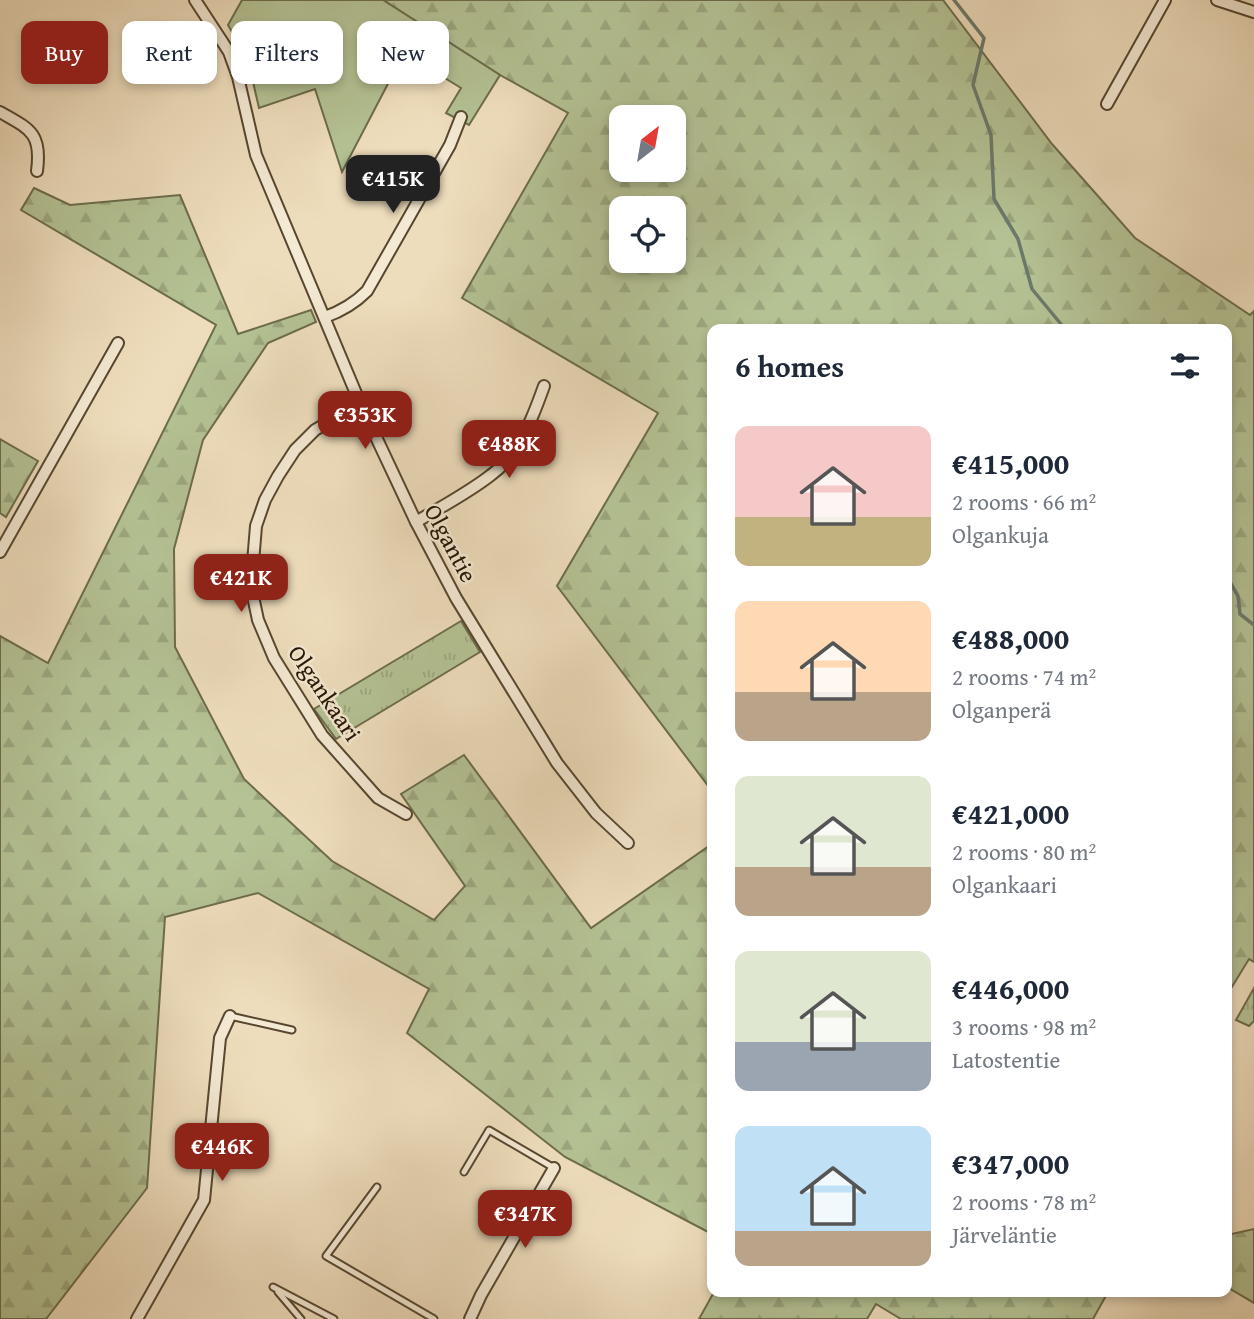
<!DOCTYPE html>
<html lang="en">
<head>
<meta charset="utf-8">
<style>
	:root { --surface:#fff; --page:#f6f6f7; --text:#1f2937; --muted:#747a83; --accent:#8f2418 }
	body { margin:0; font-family:"Gentium Book Plus",serif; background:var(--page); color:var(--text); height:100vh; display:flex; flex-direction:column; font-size:26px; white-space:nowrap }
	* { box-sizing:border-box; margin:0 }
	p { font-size:23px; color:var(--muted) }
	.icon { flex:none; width:38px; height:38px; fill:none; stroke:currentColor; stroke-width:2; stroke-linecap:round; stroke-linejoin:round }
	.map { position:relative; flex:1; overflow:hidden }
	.details { position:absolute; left:707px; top:324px; width:525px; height:973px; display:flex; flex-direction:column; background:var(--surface); border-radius:14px; box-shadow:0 4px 10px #0003 }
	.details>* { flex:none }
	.hud { position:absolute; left:21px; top:21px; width:581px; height:63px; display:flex; gap:14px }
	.needle { width:46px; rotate:31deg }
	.tools { position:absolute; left:609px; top:105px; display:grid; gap:14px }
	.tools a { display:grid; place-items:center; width:77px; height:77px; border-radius:14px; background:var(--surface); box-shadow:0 4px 10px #0003; font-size:35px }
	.price { position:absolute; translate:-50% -60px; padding:0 16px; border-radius:14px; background:var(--accent); color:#fff; font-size:23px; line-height:46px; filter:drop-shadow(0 2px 4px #0008) }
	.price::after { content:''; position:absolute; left:50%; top:42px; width:21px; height:16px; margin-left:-10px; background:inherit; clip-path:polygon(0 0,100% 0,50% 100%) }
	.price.active { background:#222; color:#fff }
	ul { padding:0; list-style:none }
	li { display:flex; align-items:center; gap:21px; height:175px; padding:0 28px }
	li span { display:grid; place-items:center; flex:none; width:196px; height:140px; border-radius:14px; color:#555 }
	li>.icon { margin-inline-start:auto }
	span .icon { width:84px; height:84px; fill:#fffc; stroke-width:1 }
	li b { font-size:30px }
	h2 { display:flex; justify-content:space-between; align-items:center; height:84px; padding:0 28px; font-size:30px }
	.tag { padding:0 24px; border-radius:14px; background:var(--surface); box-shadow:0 4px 10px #0003; font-size:24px; line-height:63px }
	.tag.active { background:var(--accent); color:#fff }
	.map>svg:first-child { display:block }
</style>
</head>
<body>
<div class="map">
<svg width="1254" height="1319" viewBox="0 0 1254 1319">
	<defs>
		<pattern id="grass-tufts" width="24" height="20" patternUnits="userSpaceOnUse" patternTransform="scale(1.75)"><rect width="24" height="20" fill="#b4c294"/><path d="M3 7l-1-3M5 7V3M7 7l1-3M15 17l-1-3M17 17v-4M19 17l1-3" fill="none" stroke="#9ba67e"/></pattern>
		<pattern id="forest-firs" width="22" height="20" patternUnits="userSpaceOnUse" patternTransform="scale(1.75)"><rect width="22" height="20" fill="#b4c294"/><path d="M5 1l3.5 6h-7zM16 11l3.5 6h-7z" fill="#9ba67e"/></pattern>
	</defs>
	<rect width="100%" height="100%" fill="#eeddbc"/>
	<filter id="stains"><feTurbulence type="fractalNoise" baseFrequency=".00286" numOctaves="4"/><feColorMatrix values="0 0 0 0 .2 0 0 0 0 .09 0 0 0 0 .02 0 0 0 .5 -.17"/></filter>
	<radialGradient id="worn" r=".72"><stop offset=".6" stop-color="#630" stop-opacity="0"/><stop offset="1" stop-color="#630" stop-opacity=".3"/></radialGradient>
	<g fill="url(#grass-tufts)" stroke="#6c6c4b" stroke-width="2">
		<polygon points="461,621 480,652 336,739 314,709"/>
		<polygon points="1254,988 1254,1021 1249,1026 1236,1020"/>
	</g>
	<g fill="url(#forest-firs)" stroke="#6c6c4b" stroke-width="2" fill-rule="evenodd">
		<path d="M383 0H943L1052 144 1135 238 1250 315 1254 311V962L1249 959 1227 995V329H712V791L557 586 658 413 462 298 568 113 500 75ZM674 117V170H621V117ZM674 208V261H621V208Z"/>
		<polygon points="34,188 70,205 180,195 238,334 311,310 316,322 268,343 203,440 174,549 175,647 244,779 332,861 434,920 465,886 401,794 464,755 591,928 712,844 712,1234 565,1157 407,1033 429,989 258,893 165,917 147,1188 46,1319 0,1319 0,636 48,663 216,325 21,210"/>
		<polygon points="0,439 38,461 6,517 0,513"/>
		<polygon points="1254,1229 1254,1303 1227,1287 1227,1235"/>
		<polygon points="714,1292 1108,1292 1093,1319 901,1319 876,1304 867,1319 699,1319"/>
	</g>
	<polygon fill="#b4c294" stroke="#6c6c4b" stroke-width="2" points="242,0 383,0 500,75 469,125 446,113 461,88 404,53 342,172 315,89 259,108 248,60 228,25"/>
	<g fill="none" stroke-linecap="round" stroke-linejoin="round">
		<g stroke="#6b796c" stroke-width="3.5">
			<polyline points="954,0 984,38 973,85 991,135 994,199 1018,239 1032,289 1065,329"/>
			<polyline points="1227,577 1238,596 1240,614 1254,625"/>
		</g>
		<g stroke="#574730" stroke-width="9">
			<g id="service">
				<polyline points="230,1016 292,1030"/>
				<polyline points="464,1172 489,1130 554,1168"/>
				<polyline points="377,1187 326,1256 434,1319"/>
				<polyline points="273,1287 334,1319"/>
				<polyline points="278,1292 301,1319"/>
			</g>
		</g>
		<g stroke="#574730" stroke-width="14">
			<g id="minor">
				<polyline points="195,0 229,52 238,77 256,155 360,403 416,522 456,598 557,763 596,813 628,843"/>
				<polyline points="1217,0 1254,12"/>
				<polyline points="1107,104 1165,0"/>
				<path d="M0 112C30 129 42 133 37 171"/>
				<path d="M325 317C342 311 355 303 367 291L450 145 461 117"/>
				<polyline points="360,403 315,430 295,450 278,476 265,500 256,526 251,587 258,620 274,658 322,735 378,798 406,814"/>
				<path d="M416 522C441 507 468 493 491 475 519 455 533 417 544 386"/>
				<polyline points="0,552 118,343"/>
				<polyline points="137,1319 204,1200 220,1038 230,1016"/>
				<polyline points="470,1319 481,1295 554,1168"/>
			</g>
		</g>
		<use href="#service" stroke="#f4e9d3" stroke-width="5"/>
		<use href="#minor" stroke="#f4e9d3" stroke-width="10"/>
	</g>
	<g text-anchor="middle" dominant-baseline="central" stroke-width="5" stroke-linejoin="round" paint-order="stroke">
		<g font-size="24" fill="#251502" stroke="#f4e9d3">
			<text transform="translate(451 543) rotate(62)">Olgantie</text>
			<text transform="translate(325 693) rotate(56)">Olgankaari</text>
		</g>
	</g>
	<rect width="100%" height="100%" filter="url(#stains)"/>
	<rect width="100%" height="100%" fill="url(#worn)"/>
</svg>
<div class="tools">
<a><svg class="needle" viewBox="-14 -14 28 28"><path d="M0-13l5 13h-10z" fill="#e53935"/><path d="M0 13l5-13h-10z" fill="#747a83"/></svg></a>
<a><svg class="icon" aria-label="locate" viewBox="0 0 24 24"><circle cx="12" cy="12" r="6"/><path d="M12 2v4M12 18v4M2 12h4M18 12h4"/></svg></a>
</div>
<b class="price active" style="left:393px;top:215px">€415K</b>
<b class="price" style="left:365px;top:451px">€353K</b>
<b class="price" style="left:509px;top:480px">€488K</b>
<b class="price" style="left:241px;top:614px">€421K</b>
<b class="price" style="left:222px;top:1183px">€446K</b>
<b class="price" style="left:525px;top:1250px">€347K</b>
<div class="hud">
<a class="tag active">Buy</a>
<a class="tag">Rent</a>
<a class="tag">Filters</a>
<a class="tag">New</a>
</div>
<section class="details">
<h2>6 homes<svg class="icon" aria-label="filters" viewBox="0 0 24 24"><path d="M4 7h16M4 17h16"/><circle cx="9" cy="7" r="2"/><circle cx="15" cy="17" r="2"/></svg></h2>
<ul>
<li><span style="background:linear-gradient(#f6c9c9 65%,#c2b280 0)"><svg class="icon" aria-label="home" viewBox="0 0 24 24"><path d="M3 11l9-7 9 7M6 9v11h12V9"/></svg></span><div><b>€415,000</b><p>2 rooms · 66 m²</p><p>Olgankuja</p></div></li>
<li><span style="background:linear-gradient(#ffd9b3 65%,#b9a48a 0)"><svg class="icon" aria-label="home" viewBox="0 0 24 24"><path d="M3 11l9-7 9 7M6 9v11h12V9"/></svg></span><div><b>€488,000</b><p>2 rooms · 74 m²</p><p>Olganperä</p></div></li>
<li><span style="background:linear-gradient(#dfe7d0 65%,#b9a48a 0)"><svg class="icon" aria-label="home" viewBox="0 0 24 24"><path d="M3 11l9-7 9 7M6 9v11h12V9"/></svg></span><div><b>€421,000</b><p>2 rooms · 80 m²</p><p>Olgankaari</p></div></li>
<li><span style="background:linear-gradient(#dfe7d0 65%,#9aa5b1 0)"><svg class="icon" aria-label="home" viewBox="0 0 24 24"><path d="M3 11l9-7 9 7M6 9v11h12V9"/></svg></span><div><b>€446,000</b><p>3 rooms · 98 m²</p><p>Latostentie</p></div></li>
<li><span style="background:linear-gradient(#bfe0f5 75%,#b9a48a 0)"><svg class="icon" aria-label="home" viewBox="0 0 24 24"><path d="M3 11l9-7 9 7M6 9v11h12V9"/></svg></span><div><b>€347,000</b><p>2 rooms · 78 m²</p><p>Järveläntie</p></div></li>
</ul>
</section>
</div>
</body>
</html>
